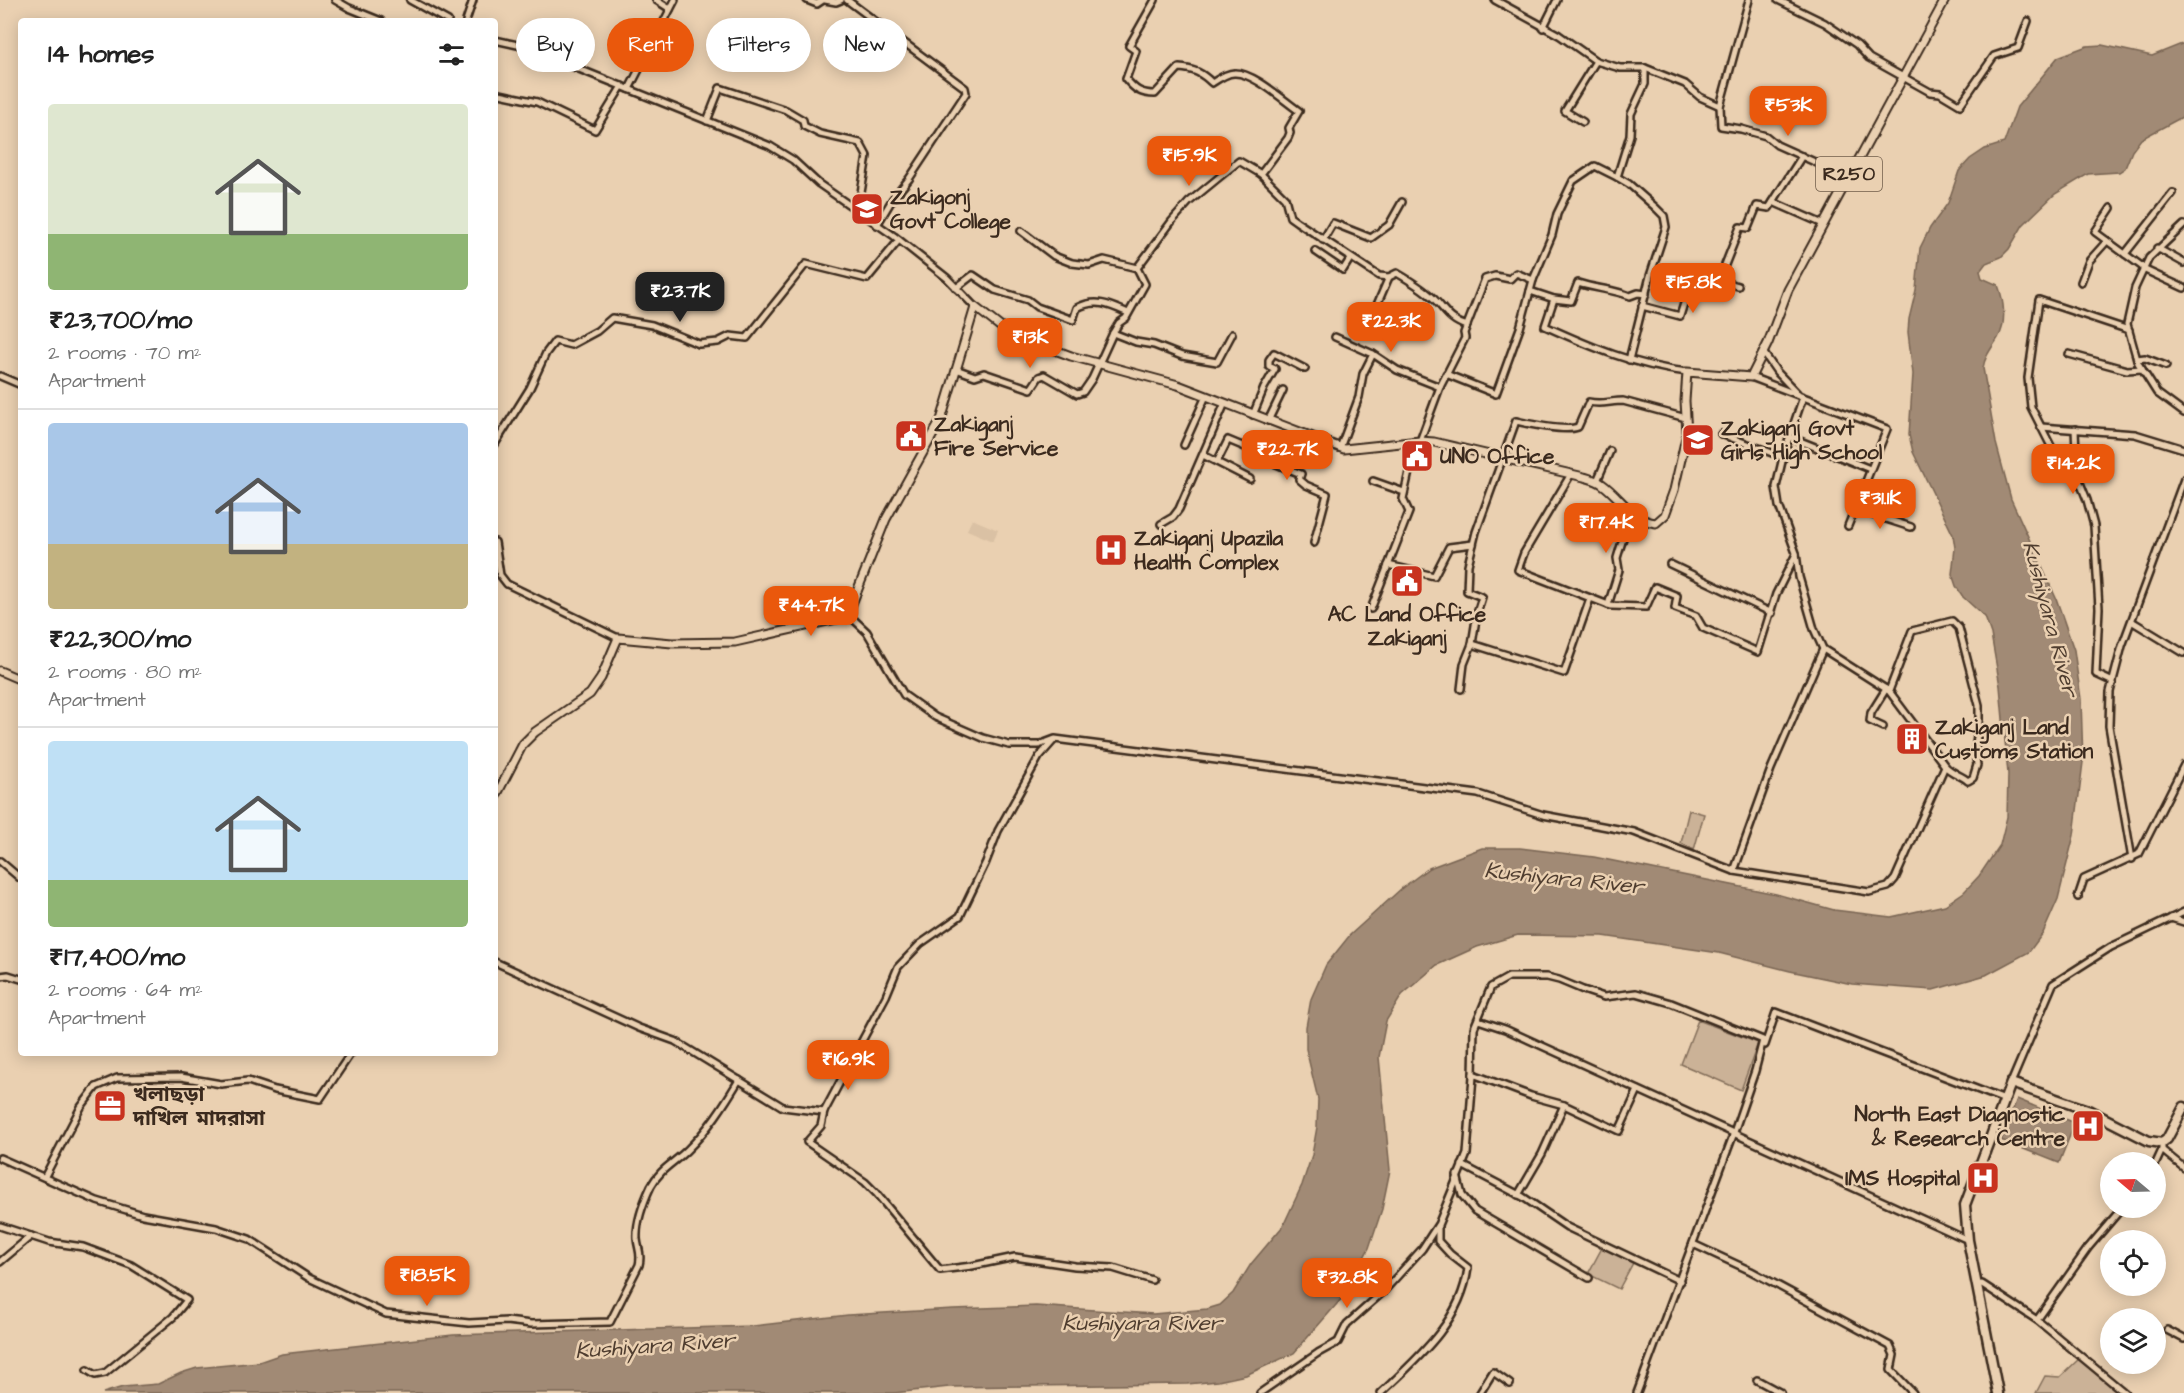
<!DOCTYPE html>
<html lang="en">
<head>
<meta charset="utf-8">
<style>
	:root { --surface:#fff; --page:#f2f2f2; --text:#222; --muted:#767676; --line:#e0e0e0; --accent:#ea580c }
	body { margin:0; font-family:"Architects Daughter","Noto Sans Bengali",sans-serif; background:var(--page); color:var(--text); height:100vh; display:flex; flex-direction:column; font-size:22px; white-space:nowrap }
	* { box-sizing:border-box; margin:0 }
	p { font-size:20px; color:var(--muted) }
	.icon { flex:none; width:33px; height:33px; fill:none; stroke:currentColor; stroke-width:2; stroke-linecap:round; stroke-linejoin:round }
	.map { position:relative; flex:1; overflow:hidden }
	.details { position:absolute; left:18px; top:18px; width:480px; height:1038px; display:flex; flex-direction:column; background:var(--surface); border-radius:6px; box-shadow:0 3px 15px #0003 }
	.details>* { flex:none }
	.guide { position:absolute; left:516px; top:18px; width:570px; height:54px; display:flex; gap:12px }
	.needle { width:39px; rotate:289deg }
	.fabs { position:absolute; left:2100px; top:1152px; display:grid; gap:12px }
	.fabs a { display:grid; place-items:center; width:66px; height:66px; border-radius:50%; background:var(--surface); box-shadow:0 3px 15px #0003; font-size:30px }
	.price { position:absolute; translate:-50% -51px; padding:0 14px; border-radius:12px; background:var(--accent); color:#fff; font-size:20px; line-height:39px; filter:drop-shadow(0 2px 3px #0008) }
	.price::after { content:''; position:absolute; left:50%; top:36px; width:18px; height:14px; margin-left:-9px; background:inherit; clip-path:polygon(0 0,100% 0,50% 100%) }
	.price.active { background:#222; color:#fff }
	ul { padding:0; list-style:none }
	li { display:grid; align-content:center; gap:12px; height:318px; padding:0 30px }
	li+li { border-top:2px solid var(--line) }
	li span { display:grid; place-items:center; height:186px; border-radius:6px; color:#555 }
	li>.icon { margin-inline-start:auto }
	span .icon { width:108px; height:108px; fill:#fffc; stroke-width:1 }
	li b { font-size:26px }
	h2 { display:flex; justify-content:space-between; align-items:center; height:72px; padding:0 30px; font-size:26px }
	.tag { padding:0 21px; border-radius:27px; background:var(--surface); box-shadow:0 3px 15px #0003; font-size:21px; line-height:54px }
	.tag.active { background:var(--accent); color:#fff }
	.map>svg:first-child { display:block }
</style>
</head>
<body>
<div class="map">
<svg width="2184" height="1393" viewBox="0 0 2184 1393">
	<rect width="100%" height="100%" fill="#ead0b1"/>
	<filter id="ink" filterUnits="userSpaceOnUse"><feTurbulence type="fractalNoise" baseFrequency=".0167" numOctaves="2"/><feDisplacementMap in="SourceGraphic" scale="12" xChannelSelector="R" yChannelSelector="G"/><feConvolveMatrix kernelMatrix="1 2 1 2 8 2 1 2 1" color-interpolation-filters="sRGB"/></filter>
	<g filter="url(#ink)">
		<polygon fill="#dac1a4" points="972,519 998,530 993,541 967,530"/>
		<g fill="#cbb297" stroke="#836e5a" stroke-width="1.5">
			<polygon points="1689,810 1704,814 1694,850 1681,843"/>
			<polygon points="1698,1020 1758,1043 1741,1090 1681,1064"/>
			<polygon points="1603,1246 1634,1261 1619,1289 1588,1274"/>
			<polygon points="2081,1357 2121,1393 2036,1393 2045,1376 2060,1377"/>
		</g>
		<g fill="#a18a74" stroke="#786452" stroke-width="1.5">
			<path d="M2184 43V116L2141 139 2132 151 2125 168 2119 172 2088 174 2055 194 2023 225 2009 249 2001 257 1986 263 1980 271 1982 278 1998 285C2004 301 2007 323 1998 338 1991 349 1985 356 1983 368L1996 443 2011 499 2056 598 2074 650 2081 699 2083 762 2074 835 2058 899 2043 933 2029 952 1986 975 1933 990 1852 984 1790 971 1719 953 1603 936 1518 935 1477 947 1437 965 1402 995 1386 1021 1379 1057 1390 1170 1382 1209 1369 1248 1343 1297 1294 1353 1246 1375 1218 1381 1187 1384 949 1387 894 1393H103L123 1387 158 1384 181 1373 197 1368 259 1362 282 1354 453 1335 753 1326 848 1315 953 1309 1036 1306 1153 1314 1207 1309 1220 1305 1233 1293 1251 1264 1283 1226 1302 1185 1312 1155 1317 1127 1318 1099 1306 1049V1027L1311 999 1326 965 1350 935 1402 888 1429 868 1482 848H1520L1594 857 1776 894 1834 910 1891 917 1945 905 1964 892 1979 876 2000 845 2007 817 2008 774 2000 686 1991 634 1985 617 1963 597 1956 586 1952 574 1955 548 1953 535 1913 452 1909 435 1913 374 1908 332 1909 319 1916 290 1920 248 1930 228 1948 203 1959 171 1970 159 1985 149 2004 143 2017 107 2058 57 2087 46 2102 45 2152 56Z"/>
			<polygon points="2017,1099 2075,1123 2059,1163 2001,1140"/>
		</g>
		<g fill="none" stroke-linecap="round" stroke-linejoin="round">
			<g stroke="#3b2a1e" stroke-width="10">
				<g id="minor">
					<polyline points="335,0 349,8 381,21"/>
					<polyline points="410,0 448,21"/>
					<polyline points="656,0 670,9"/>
					<polyline points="807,0 817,4 823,0"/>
					<polyline points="825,0 836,2 841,0"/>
					<polyline points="847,0 965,88 966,93 909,179 892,200 877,225"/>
					<path d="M1155 0 1129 46 1136 51 1126 79C1135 90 1141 94 1155 94L1179 68C1194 69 1202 73 1212 83 1218 79 1227 73 1234 73 1253 72 1283 100 1299 111L1289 128 1290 133 1288 138 1261 174 1285 198 1290 217 1297 222 1379 276 1389 277 1397 273C1409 280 1427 291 1437 302 1447 313 1451 321 1467 326"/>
					<polyline points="1495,0 1559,35 1596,61 1620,68 1645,68 1685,84 1700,97 1720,106"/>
					<polyline points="1749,0 1720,106 1721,126 1741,129 1766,136 1777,145 1848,177"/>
					<polyline points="1778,0 1825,23 1857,45 1869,58 1930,92 1940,93 1960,105 1994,56 2018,48 2028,21"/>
					<polyline points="466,21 473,0"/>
					<polyline points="1543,28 1557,0"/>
					<polyline points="495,40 522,46 770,146 793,160 819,184 894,236 947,278 975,307"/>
					<polyline points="629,89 675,0"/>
					<polyline points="495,93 537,102 595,130 622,86"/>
					<polyline points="707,121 720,88 786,110 803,120 804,126 820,134 860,143 867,156 858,211"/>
					<polyline points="1583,122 1565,111 1596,61"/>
					<polyline points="1617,177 1629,184 1655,207 1664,216 1666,227 1650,276 1629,360"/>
					<polyline points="1773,202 1823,224"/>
					<polyline points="2111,208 2095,232 2144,268"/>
					<polyline points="2184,225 2149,258 2135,288 2127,324 2138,363 2157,393 2184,413"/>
					<polyline points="1323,240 1333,223 1371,238 1389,225 1402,202"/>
					<polyline points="2157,248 2184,263"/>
					<polyline points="1315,251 1343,270 1350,259"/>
					<polyline points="2125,254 2173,193"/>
					<polyline points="1137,268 1172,221 1189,202 1239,161 1261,174"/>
					<polyline points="2143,269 2184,288"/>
					<polyline points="1719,280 1740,227 1748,228 1757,206 1769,208 1802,156"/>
					<polyline points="2081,282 2089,261 2107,241"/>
					<path d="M956 288 973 275 995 290 1028 300 1037 307 1073 320 1077 308C1096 298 1110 305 1128 313"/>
					<path d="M1530 291 1554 299 1571 301 1578 283C1596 289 1613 289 1630 296L1638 293 1646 294"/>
					<path d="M1554 299 1545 326C1591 347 1636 366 1687 372"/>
					<polyline points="1642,306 1680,316 1693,275 1707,277 1738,286"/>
					<polyline points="1373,314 1389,277"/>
					<polyline points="1113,333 1136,342 1154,345 1182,356 1217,362 1232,334"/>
					<polyline points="1335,337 1373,354 1397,370 1440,387"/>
					<polyline points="1763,352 1777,372 1797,393"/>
					<polyline points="2069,354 2127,370 2142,369"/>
					<polyline points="2137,359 2145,358 2166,366"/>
					<polyline points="956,369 975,376 984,373 1031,389 1039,377 1044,375 1077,394 1083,392 1092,379 1113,333 1119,323 1126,318 1145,284 1137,268 1104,260 1089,265 1072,263 1054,256 1021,231"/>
					<polyline points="1446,374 1496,394 1520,328 1533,280 1552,235 1557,214 1573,181 1595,166 1617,177 1630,135 1631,114 1645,84 1645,68"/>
					<polyline points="0,376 21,385"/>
					<polyline points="1751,377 1887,429 1848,526"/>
					<polyline points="1253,415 1264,388 1275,369 1269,366 1269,360 1274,353 1305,369"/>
					<polyline points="1268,421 1283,390"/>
					<polyline points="2041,427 2135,434 2184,449"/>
					<polyline points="2075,429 2077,475"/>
					<polyline points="1292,430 1274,463 1301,474 1299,479 1306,485 1327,494 1314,543"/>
					<polyline points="1721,434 1783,457"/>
					<polyline points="1790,437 1870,469"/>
					<polyline points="1420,441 1440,387 1465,338 1464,333 1485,279 1495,276 1510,279 1516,273 1533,280"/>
					<polyline points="495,444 530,388 546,353 555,341 571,345 597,331 612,318 652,325 699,344 718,342 730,336 747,338 806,264 867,279 899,240"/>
					<polyline points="1184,445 1206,396"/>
					<polyline points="1340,448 1359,397 1363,374 1373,354"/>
					<polyline points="1203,455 1250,479"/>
					<polyline points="1217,462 1228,440 1276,460"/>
					<polyline points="1571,474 1524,553 1518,570 1611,606 1646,607 1655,587 1677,596 1675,608 1696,616 1703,628 1758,652 1776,594 1796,554"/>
					<polyline points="1373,481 1404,492"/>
					<polyline points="1597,481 1610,451"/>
					<polyline points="1855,509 1911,527"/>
					<polyline points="1161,524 1173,517 1179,509 1225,403"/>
					<polyline points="495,542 500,575 507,584 618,638"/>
					<polyline points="1670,564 1772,613"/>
					<polyline points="1388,565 1434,576 1449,547 1473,544"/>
					<polyline points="1608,605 1619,570 1617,558 1631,512"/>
					<polyline points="1371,609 1409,512 1403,499 1409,472 1409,442"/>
					<polyline points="848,614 867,632 904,695 935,717 983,738 1009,745 1039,745 1055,739 1478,794 1543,815 1634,832 1734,871 1771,769 1823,649 1814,629 1799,577 1796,553 1779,506 1776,487 1784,453 1803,397"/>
					<polyline points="2133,622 2184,653"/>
					<path d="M1472 644 1477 613 1482 597 1467 591 1468 565 1476 532 1516 421C1530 424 1565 432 1578 427L1589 402C1601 405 1611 401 1623 401L1686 418"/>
					<polyline points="2113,682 2096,674 2099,608 2094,526 2087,500 2077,475 2056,456 2031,407 2028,378 2039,300 2129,330"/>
					<polyline points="1461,689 1464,664 1472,644 1564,673 1590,599"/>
					<path d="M1889 691 1912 631 1952 621 1959 628 1979 705V722L1975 751 1977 765 1973 778 1968 781C1961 775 1951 773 1945 766"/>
					<polyline points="1883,727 1870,721 1871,713 1886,689"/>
					<polyline points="2132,859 2109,726 2110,692 2122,646 2184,479"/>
					<polyline points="0,861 21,879"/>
					<polyline points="1734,871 1869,892 1888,887 1895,879 1945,766 1889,691 1823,649"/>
					<polyline points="2078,897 2084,879 2139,854 2184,765"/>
					<polyline points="2171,918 2184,922"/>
					<polyline points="495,962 639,1028 675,1041 783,1107 824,1112 886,996 898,967 920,944 960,916 986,862 998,831 1039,757 1054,740"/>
					<polyline points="0,976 8,975 21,979"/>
					<polyline points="1478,1020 1505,1029 1968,1240"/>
					<polyline points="1765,1045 1776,1012 2005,1100"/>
					<polyline points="1473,1074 1531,1096 1564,1105"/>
					<polyline points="2011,1083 2053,984 2111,947 2184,912"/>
					<polyline points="824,1112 821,1126 807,1142 865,1182 876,1193 940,1270 972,1266 1015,1257 1075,1266 1113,1268 1152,1280"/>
					<polyline points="2162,1143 2162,1150 2184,1168"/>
					<path d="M0 1158 97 1201 143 1215 216 1228 249 1239 309 1278 386 1314 469 1323 507 1321 531 1324 610 1322 639 1265C642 1254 638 1249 637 1239 636 1222 644 1201 651 1186 660 1169 674 1163 687 1150 708 1130 724 1105 739 1080"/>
					<polyline points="2156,1163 2162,1150"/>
					<polyline points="1462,1165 1523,1197 1567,1227 1680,1281"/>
					<polyline points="1457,1175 1462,1195 1475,1211 1589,1278"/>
					<polyline points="45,1176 81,1107 96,1087 117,1078 181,1077 221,1084 248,1081 275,1090 320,1099 351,1053"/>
					<polyline points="1518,1195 1542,1154 1564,1105 1619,1131 1638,1090"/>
					<polyline points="0,1226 49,1242 83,1247 131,1265 187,1300 173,1317 105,1373 95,1375 87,1370"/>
					<polyline points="1693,1244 1751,1271 1890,1346 1894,1355 1891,1370 1913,1393"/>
					<polyline points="0,1262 31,1236"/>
					<polyline points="1978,1285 1982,1284 2037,1320 2125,1393"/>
					<polyline points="2037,1320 2088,1248 2122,1208"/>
					<polyline points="2167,1330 2184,1339"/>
					<polyline points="1757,1380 1781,1393"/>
					<polyline points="1260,1393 1318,1353 1338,1342 1347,1324 1383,1292 1422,1249 1437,1226"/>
					<path d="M1381 1393C1418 1358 1461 1322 1468 1268L1450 1254 1438 1241V1225L1467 1154 1473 1076 1474 1028 1491 987 1509 977H1547L1559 980 1583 990 1604 997 1636 993 1671 1003 1763 1040 1755 1071 1733 1135"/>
					<polyline points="1480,1393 1493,1372 1510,1384"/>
					<polyline points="1637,1393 1734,1133"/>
				</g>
			</g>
			<g stroke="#3b2a1e" stroke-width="11">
				<g id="major">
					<polyline points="0,671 21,680"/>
					<path d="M495 798 523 744 535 732 590 694 601 678 618 638 672 643 735 642 837 619 848 614 886 519 941 420 975 307 1007 332 1071 356 1178 385 1344 449 1420 441 1434 442 1584 477C1590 479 1597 480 1602 484 1621 497 1632 521 1656 523L1665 515 1674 490 1687 433 1685 401 1687 372 1751 377 1768 343 1788 290 1945 0"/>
				</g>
			</g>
			<g stroke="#3b2a1e" stroke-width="13">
				<polyline id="highway" points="1998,1393 1968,1240 1965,1205 2011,1083 2090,1111 2149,1141 2162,1143 2167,1139 2184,1107"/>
			</g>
			<use href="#minor" stroke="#ead0b1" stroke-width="5"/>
			<use href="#major" stroke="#ead0b1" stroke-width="7"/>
			<use href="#highway" stroke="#ead0b1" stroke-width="8"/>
		</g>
	</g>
	<defs>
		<g id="university-square" transform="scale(1.725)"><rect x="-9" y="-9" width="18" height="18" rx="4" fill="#c8321e" stroke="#ead0b1"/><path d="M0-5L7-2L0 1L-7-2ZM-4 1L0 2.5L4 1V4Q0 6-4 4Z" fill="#fff"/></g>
		<g id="civic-square" transform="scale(1.725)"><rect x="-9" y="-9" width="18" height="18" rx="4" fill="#c8321e" stroke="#ead0b1"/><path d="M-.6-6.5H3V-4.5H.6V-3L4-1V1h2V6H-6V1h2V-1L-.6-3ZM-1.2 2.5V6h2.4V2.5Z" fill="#fff"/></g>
		<g id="school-square" transform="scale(1.725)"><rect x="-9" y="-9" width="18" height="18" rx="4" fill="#c8321e" stroke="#ead0b1"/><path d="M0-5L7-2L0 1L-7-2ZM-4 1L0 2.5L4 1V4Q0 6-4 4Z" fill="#fff"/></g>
		<g id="hospital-square" transform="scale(1.725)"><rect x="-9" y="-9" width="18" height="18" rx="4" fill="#c8321e" stroke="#ead0b1"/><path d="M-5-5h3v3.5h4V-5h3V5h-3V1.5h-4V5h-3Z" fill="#fff"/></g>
		<g id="building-square" transform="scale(1.725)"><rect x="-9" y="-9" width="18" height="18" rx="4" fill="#c8321e" stroke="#ead0b1"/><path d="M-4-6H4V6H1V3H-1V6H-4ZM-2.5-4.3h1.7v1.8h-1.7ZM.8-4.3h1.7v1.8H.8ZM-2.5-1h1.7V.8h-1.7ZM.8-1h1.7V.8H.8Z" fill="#fff"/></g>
		<g id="office-square" transform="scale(1.725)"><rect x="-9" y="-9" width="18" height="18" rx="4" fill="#c8321e" stroke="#ead0b1"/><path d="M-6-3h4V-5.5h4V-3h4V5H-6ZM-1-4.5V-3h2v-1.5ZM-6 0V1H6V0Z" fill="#fff"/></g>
	</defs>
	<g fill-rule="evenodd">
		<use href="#university-square" x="867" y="209"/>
		<use href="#civic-square" x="911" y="436"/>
		<use href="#school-square" x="1698" y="440"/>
		<use href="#civic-square" x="1417" y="456"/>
		<use href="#hospital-square" x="1111" y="550"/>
		<use href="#civic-square" x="1407" y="581"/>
		<use href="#building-square" x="1912" y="739"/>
		<use href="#office-square" x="110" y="1106"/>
		<use href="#hospital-square" x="2088" y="1126"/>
		<use href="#hospital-square" x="1983" y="1178"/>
	</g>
	<g text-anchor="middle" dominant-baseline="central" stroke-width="5" stroke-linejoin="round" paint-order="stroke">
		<rect fill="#ead0b1" stroke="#705c4a" stroke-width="1.5" x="1816" y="157" width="66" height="34" rx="4.5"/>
		<g font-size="20" font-weight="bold" fill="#3b2a1e">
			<text x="1849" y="174">R250</text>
		</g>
		<g font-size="21" font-weight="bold" fill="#3b2a1e" stroke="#ead0b1" text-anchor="start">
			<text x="890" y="197">Zakigonj<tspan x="890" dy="24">Govt College</tspan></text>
			<text x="934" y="424">Zakiganj<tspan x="934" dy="24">Fire Service</tspan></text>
			<text x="1721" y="428">Zakiganj Govt<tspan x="1721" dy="24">Girls High School</tspan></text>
			<text x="1440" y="456">UNO Office</text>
			<text x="1134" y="538">Zakiganj Upazila<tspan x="1134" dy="24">Health Complex</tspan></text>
			<text x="1407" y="614" text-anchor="middle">AC Land Office<tspan x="1407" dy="24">Zakiganj</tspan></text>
			<text x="1935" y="727">Zakiganj Land<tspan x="1935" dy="24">Customs Station</tspan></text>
			<text x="133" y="1094">খলাছড়া<tspan x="133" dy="24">দাখিল মাদরাসা</tspan></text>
			<text x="2065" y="1114" text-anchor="end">North East Diagnostic<tspan x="2065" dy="24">&amp; Research Centre</tspan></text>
			<text x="1960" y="1178" text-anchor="end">IMS Hospital</text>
		</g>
		<g font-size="22" font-style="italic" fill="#4f3d2f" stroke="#ead0b1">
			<text transform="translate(2050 619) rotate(75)">Kushiyara River</text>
			<text transform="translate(1564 879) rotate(6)">Kushiyara River</text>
			<text x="1142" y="1323">Kushiyara River</text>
			<text transform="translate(655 1346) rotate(-4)">Kushiyara River</text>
		</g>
	</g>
</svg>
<div class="fabs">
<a><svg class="needle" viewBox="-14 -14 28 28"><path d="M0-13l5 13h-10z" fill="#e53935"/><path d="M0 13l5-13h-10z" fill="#767676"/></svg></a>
<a><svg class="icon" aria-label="locate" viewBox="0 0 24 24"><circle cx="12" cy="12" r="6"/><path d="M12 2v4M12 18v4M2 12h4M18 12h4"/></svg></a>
<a><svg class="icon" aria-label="layers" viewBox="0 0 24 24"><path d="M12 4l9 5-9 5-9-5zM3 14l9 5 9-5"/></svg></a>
</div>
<b class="price" style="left:1788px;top:137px">₹53K</b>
<b class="price" style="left:1189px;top:187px">₹15.9K</b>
<b class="price" style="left:1693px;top:314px">₹15.8K</b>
<b class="price active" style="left:680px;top:323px">₹23.7K</b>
<b class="price" style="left:1391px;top:353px">₹22.3K</b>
<b class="price" style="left:1030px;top:369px">₹13K</b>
<b class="price" style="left:1287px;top:481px">₹22.7K</b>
<b class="price" style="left:2073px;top:495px">₹14.2K</b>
<b class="price" style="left:1880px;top:530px">₹31.1K</b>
<b class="price" style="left:1606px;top:554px">₹17.4K</b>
<b class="price" style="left:811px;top:637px">₹44.7K</b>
<b class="price" style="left:848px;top:1091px">₹16.9K</b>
<b class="price" style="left:427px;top:1307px">₹18.5K</b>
<b class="price" style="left:1347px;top:1309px">₹32.8K</b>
<div class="guide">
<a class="tag">Buy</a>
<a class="tag active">Rent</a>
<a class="tag">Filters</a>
<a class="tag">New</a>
</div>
<section class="details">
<h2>14 homes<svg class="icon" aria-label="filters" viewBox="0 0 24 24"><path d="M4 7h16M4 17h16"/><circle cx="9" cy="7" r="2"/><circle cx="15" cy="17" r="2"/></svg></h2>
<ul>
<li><span style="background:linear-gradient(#dfe7d0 70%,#8fb573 0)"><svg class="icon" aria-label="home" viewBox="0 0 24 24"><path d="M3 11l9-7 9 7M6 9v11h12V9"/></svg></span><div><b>₹23,700/mo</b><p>2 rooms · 70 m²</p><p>Apartment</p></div></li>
<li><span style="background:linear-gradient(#a9c7e8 65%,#c2b280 0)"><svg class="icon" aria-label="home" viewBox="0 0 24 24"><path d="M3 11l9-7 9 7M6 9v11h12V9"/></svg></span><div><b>₹22,300/mo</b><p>2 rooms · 80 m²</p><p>Apartment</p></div></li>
<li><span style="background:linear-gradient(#bfe0f5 75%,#8fb573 0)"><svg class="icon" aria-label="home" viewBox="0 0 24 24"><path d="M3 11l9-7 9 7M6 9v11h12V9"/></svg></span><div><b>₹17,400/mo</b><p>2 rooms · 64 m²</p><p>Apartment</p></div></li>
</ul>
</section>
</div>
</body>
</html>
